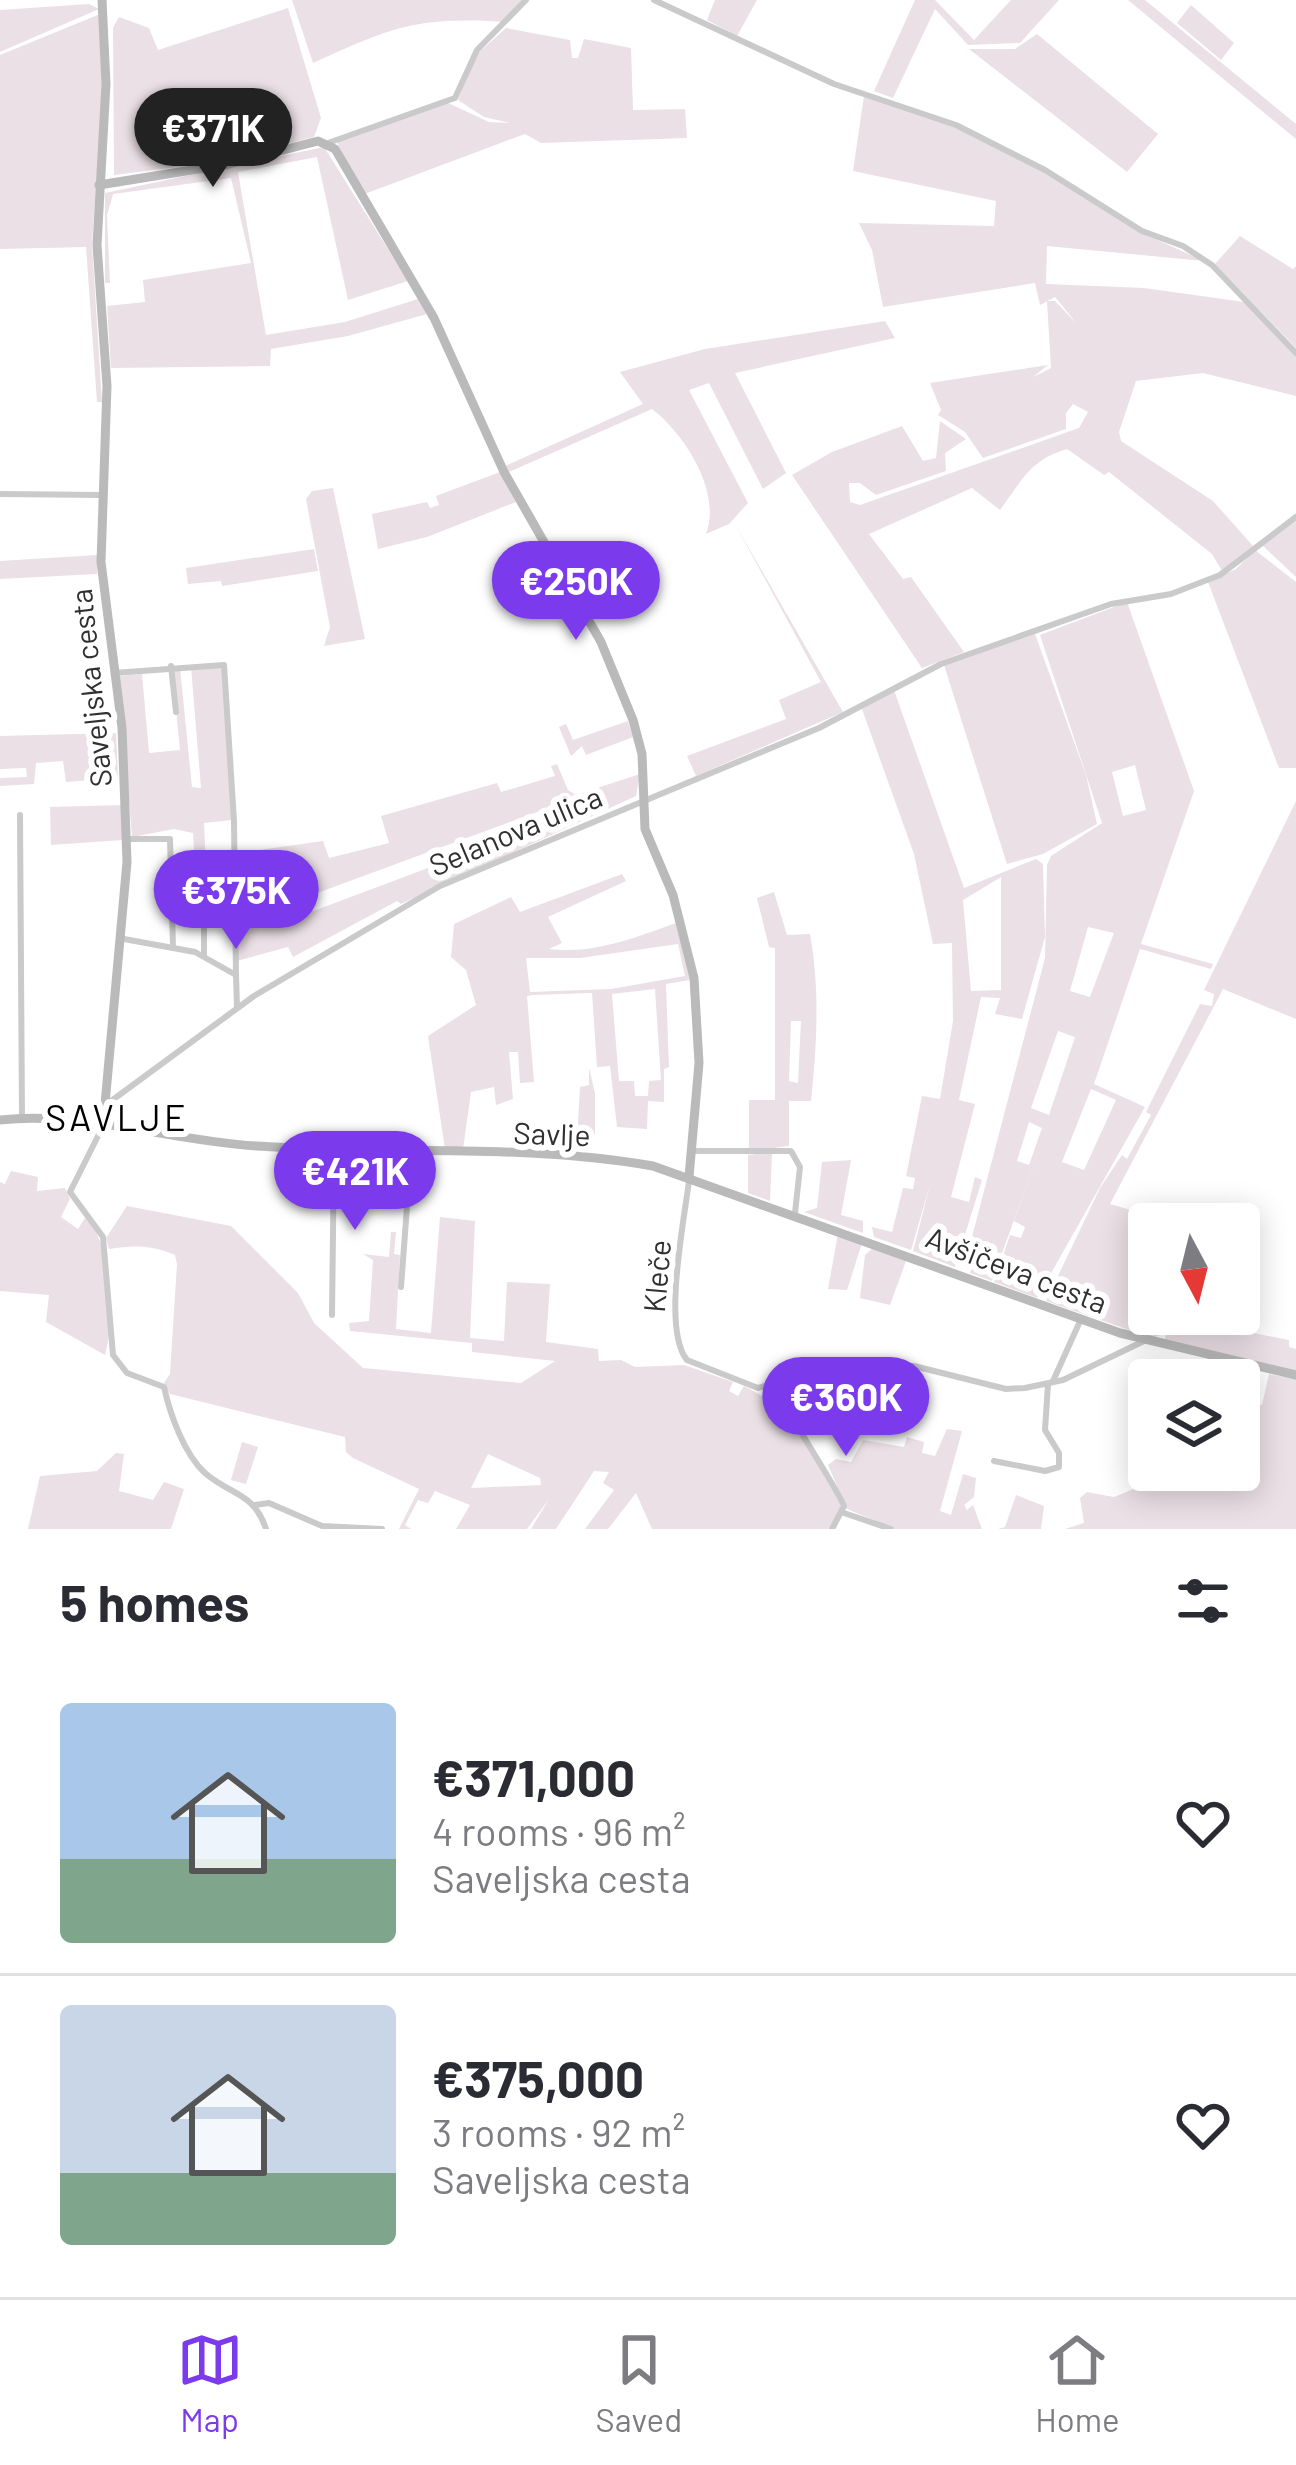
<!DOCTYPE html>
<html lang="en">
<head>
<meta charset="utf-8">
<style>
	:root { --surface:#fff; --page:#f2f2f3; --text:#2b2b33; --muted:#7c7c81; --line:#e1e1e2; --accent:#7c3aed }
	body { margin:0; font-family:Barlow,sans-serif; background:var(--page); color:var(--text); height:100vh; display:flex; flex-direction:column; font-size:45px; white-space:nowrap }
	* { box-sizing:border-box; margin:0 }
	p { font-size:39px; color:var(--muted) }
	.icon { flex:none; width:66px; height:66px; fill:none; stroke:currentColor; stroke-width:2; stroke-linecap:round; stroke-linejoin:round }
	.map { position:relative; height:1529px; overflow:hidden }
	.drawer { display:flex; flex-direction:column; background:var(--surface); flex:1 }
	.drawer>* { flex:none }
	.needle { width:78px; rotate:173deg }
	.controls { position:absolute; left:1128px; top:1203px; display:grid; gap:24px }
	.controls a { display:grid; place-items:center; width:132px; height:132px; border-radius:12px; background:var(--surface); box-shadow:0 6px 30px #0003; font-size:60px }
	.price { position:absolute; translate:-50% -102px; padding:0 27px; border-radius:42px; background:var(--accent); color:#fff; font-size:39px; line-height:78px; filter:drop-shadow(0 3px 6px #0008) }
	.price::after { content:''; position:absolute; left:50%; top:72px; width:36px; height:27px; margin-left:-18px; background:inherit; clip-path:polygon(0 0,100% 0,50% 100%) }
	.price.active { background:#222; color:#fff }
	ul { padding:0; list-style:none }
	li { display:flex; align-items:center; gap:36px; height:300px; padding:0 60px }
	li+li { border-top:3px solid var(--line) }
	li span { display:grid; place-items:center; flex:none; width:336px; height:240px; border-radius:12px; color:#555 }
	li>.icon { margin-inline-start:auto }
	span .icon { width:144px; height:144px; fill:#fffc; stroke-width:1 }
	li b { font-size:51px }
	h2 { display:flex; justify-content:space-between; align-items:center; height:144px; padding:0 60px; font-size:51px }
	.tabs { display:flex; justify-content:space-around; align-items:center; height:168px; border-top:3px solid var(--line); background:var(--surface); font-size:33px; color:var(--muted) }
	.tabs a { display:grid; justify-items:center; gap:6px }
	.tabs .active { color:var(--accent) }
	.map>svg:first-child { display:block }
</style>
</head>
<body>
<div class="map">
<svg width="1296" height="1529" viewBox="0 0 1296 1529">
	<rect width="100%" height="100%" fill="#fff"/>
	<g fill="#ebe0e5" fill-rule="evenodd">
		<path d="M292 0H524L504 22C416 16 390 28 313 63Z"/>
		<polygon points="715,0 757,0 737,36 707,20"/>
		<polygon points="915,0 935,0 974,40 1011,0 1059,0 1020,43 968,45 935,9 893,98 874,91"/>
		<polygon points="1128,0 1145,0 1296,124 1296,139"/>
		<polygon points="89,4 99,9 0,52 0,10"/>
		<polygon points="1191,5 1234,43 1221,60 1177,23"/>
		<polygon points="288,8 321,118 314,137 240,156 232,125 184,133 195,165 114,175 113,28 119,17 149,28 158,50"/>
		<polygon points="100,14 102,100 92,244 102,402 97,402 86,247 0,249 0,55"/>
		<polygon points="506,28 570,40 572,58 578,58 584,39 631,48 633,110 685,109 687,138 541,143 525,134 362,195 337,142 448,103 489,122 510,123 484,117 458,100 476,55"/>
		<polygon points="1037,34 1158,134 1127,172 969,49 1015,49"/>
		<path d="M864 96 921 112 976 137 1048 174 1140 232 1204 261 1047 246 1046 284 1144 288 1244 302 1296 356V396L1203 373 1136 381 1119 432 1121 441 1213 501 1253 546 1222 571 1212 554 1109 472 1104 475 1067 449C1030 460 1023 479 1000 510L972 488 869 534 903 579 911 577 964 652 922 668 792 475 832 452 902 426 923 461 936 458 940 421 966 439 945 453 946 471 876 495 860 483H849L850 502 860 505 1079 428 1088 412 1073 404 1066 413V429L983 458 965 432 938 415 941 410 930 383 1048 365 1033 377 1051 368 1047 301H1055L1077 324 1055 297 1040 305 1035 283 883 307 872 250 859 223 994 226 996 201 853 171Z"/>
		<polygon points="324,147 408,281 348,300 317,157 238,172 266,335 345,322 418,299 427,314 348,336 271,349 270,366 111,368 107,306 145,302 143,280 251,263 231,178 113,194 107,215 110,283 105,283 105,193"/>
		<polygon points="1240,236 1293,269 1296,266 1296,348 1215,264"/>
		<path d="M885 321 895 338 735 373 786 473 763 489 709 383 689 390 748 503 729 524 706 534C722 493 685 434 652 409L509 472 505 466 643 404 620 372 705 349Z"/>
		<polygon points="500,472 516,502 427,537 378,549 372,514 427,502 430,508 439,505 436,496"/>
		<polygon points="333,488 365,639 324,646 330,627 306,499 312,491"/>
		<polygon points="1296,521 1296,577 1262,545"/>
		<polygon points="735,524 843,712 696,776 687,756 786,719 779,700 821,682"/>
		<polygon points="314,549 318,571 222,586 221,581 188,584 186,568"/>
		<polygon points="1255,550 1296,582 1296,768 1279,768 1208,582 1236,569"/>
		<polygon points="97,555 97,574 0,579 0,561"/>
		<path d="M1127 602 1194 791 1141 944 1213 964 1211 969 1140 949 1094 1084 1145 1107 1037 1298 994 1282 1010 1235 1021 1238 1025 1227 1014 1221 1043 1140 992 1281 970 1273 974 1260 967 1256 1045 958 1047 865 1051 856 1102 823 1040 635ZM1135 765 1146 810 1123 816 1112 772ZM1088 927 1114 933 1090 997 1070 991ZM1058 1031 1075 1037 1049 1115 1031 1108ZM1091 1089 1116 1100 1084 1170 1062 1162ZM1029 1122 1042 1128 1029 1165 1017 1161Z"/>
		<polygon points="1035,634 1086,775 1097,824 1043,854 1007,864 944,665"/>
		<polygon points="218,663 223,668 232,820 204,823 206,866 195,865 193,833 174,829 132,837 119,676 142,674 149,753 180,750 172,669 180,668 192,787 201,788 191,667"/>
		<path d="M894 690 964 888 1036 859 1043 864 1045 937 1022 1019 995 1014 1000 998 981 997 959 1100 975 1104 951 1197 969 1202 975 1177 982 1180 955 1267 913 1251 930 1185 911 1250 874 1237 872 1227 892 1232 903 1188 913 1189 915 1178 906 1176 922 1096 940 1099 953 1021 952 943 933 944 914 854 862 709ZM1001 877V990L971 991 963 900Z"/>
		<polygon points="628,721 633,737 586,755 582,746 571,756 559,727 566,724 573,740"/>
		<polygon points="116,733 118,778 66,782 63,761 36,763 34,784 0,786 0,778 27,777 26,768 0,769 0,736"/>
		<path d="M557 764 568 790 576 795 640 774 636 796 401 904 397 901 293 957 288 947 237 961V853L323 841 329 858 389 843 381 816 497 783 501 792 555 776 551 766ZM570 800 575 813 308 913 301 899Z"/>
		<polygon points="1296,801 1296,1019 1223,989 1110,1204 1180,1224 1149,1224 1149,1314 1172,1314 1160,1335 1152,1338 1046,1301 1100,1188 1122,1155 1127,1159 1151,1115 1146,1112 1200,1004 1212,1006 1214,994 1204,990"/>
		<polygon points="122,805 123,840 51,845 50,807"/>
		<path d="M622 874 626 881 548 917 562 943 549 949C594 954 631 939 676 923L690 980 666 984 669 1067 664 1069V1102L648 1101 647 1129 617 1127 610 1066 597 1067 592 993 532 995 527 996 534 1082 520 1083 518 1052H509L513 1099 496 1105 494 1087 471 1092 463 1149H445L428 1036 476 1005 466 970 451 957 454 924 511 897 520 912ZM678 944 685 976 611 989 530 992 526 958H580ZM655 989 661 1080 649 1081 648 1096H635L634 1081H619L612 994Z"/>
		<path d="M774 892 787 935 810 934C820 989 817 1045 811 1101H789V1146L749 1151V1100H775V948L769 947 757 898ZM791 1021H801L798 1083 789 1081Z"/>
		<polygon points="589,1068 595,1093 595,1134 585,1134 583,1142 577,1140 580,1087 589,1085"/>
		<polygon points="772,1152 770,1201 748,1193 748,1155"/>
		<polygon points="851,1160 841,1215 863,1221 863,1233 804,1212 817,1208 822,1162"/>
		<path d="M11 1171 38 1177 37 1191 65 1188 70 1199 61 1217 78 1229 85 1218C113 1243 115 1320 105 1355L46 1322 49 1295 0 1291V1182L5 1184Z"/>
		<path d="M127 1206 231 1226 298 1293 314 1323 363 1368 521 1383 555 1361 472 1352V1343L350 1331 349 1323 369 1321 373 1260 363 1254 389 1257 391 1232H396L394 1254 400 1255 396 1329 431 1333 440 1217 475 1221 470 1338 504 1341 507 1282 550 1284 546 1342 598 1349 599 1361 621 1360 635 1367 684 1365 733 1382 729 1391 738 1396 744 1386C795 1410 814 1457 840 1503V1514L828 1529H652L636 1493 608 1529H585L614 1490 603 1483 609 1472 594 1471 556 1529H531L549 1499 527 1529H456L470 1505 435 1491 428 1503 418 1500 405 1525 411 1529H399L419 1489 353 1458 346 1452 345 1437 170 1394 164 1383 170 1374 177 1264 175 1255C152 1245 133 1245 109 1249L106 1238ZM488 1454 540 1478 541 1485 471 1488Z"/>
		<polygon points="838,1234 862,1243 847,1290 828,1289"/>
		<polygon points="874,1247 906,1261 890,1305 860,1298 865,1255"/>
		<polygon points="1173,1317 1289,1340 1289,1347 1296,1349 1296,1371 1164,1341"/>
		<polygon points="1269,1374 1296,1379 1296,1529 1065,1529 1084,1523 1080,1498 1087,1492 1114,1497 1158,1479 1158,1470 1239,1470 1239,1402 1262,1405"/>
		<polygon points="947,1429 962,1431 940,1511 951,1515 963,1474 976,1478 974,1497 964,1505 967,1510 973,1505 982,1529 895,1529 847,1509 828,1465 836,1459 851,1462 863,1440 904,1447 907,1437 924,1442 922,1453 935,1456"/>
		<polygon points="242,1442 258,1447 246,1484 231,1480"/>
		<polygon points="116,1453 124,1454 119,1491 153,1500 164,1482 184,1489 171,1529 28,1529 40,1476 97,1471"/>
		<polygon points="1016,1495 1044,1506 1041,1529 998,1529 1005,1527"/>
	</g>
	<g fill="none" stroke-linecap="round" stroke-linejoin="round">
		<g stroke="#cacaca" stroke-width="6">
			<polyline points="654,0 834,84 956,125 1045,170 1142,231 1183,246 1212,265 1296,353"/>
			<polyline points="328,143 455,98 477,50 526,0"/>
			<polyline points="0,494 102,495"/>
			<polyline points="171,666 176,712"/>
			<polyline points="114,673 224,665 234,821 236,975"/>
			<polyline points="20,815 22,1118"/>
			<polyline points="127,839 170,839 173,948"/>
			<polyline points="124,939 195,952 236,975 237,1007"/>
			<polyline points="204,956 204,921"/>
			<polyline points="107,1104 254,996 440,886 819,728 941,664 1111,604 1171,594 1220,575 1296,517"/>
			<path d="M103 1126 70 1192 103 1237 113 1355 127 1373 164 1387C170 1414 184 1454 205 1473 230 1495 254 1492 266 1529"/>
			<polyline points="694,1151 791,1151 800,1167 795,1213"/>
			<path d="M689 1181C684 1221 662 1330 687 1360L758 1388 838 1362 914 1366 1006 1389 1025 1388 1063 1380 1144 1341"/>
			<polyline points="401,1287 411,1153"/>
			<polyline points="332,1315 334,1151"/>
			<polyline points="1053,1381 1081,1319"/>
			<path d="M778 1385C778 1402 832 1478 844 1506L832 1529"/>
			<polyline points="994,1461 1045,1471 1059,1467 1059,1453 1045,1430 1048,1384"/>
			<polyline points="255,1505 269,1503 322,1526 382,1529"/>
			<polyline points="844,1513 891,1529"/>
		</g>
		<g stroke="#bababa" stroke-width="9">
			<polyline points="102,0 106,84 97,245 107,386 101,562 122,728 127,862 103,1126"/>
			<polyline points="99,185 229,164 318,141 335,149 434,318 504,472 601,642 633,720 642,754 645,829 673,895 694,978 699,1063 689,1177"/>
			<path d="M0 1120C85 1111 172 1141 257 1146 387 1155 524 1143 653 1166L1120 1333 1296 1375"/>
		</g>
	</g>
	<g text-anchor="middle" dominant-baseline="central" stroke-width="12" stroke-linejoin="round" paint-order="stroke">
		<g font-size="30" fill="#303030" stroke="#fff">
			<text transform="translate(90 688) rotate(-96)">Saveljska cesta</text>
			<text transform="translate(515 830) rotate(-23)">Selanova ulica</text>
			<text transform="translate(552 1133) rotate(2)">Savlje</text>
			<text transform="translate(1017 1269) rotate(21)">Avšičeva cesta</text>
			<text transform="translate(656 1276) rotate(-85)">Kleče</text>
		</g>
		<g font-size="36" letter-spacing="3" fill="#000" stroke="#fff">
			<text x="117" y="1116">SAVLJE</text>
		</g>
	</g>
</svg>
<div class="controls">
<a><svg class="needle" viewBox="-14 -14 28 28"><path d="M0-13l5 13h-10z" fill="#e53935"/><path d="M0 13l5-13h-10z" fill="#7c7c81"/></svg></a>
<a><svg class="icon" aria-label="layers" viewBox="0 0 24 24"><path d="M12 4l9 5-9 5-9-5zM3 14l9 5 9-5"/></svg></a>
</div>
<b class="price active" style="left:213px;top:190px">€371K</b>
<b class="price" style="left:576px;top:643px">€250K</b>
<b class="price" style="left:236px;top:952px">€375K</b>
<b class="price" style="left:355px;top:1233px">€421K</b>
<b class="price" style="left:846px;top:1459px">€360K</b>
</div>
<section class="drawer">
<h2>5 homes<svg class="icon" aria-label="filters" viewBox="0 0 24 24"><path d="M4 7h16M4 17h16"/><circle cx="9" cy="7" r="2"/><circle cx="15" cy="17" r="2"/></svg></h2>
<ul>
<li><span style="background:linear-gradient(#a9c7e8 65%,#7fa58c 0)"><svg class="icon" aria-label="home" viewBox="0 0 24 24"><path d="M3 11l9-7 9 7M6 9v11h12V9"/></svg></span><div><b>€371,000</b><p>4 rooms · 96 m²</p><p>Saveljska cesta</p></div><svg class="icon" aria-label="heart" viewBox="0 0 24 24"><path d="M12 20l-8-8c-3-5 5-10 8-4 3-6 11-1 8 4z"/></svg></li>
<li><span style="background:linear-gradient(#c9d6e8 70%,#7fa58c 0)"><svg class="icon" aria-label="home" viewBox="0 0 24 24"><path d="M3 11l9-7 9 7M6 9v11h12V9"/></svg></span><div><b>€375,000</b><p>3 rooms · 92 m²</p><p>Saveljska cesta</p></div><svg class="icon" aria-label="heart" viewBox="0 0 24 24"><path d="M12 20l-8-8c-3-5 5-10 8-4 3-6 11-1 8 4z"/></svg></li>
</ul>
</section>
<nav class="tabs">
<a class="active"><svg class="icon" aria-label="map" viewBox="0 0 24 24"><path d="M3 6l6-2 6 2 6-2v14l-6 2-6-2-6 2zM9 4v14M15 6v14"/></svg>Map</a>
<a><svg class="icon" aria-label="saved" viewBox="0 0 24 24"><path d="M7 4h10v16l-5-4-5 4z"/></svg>Saved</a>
<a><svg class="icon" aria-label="home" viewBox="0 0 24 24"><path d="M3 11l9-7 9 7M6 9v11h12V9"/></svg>Home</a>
</nav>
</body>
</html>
